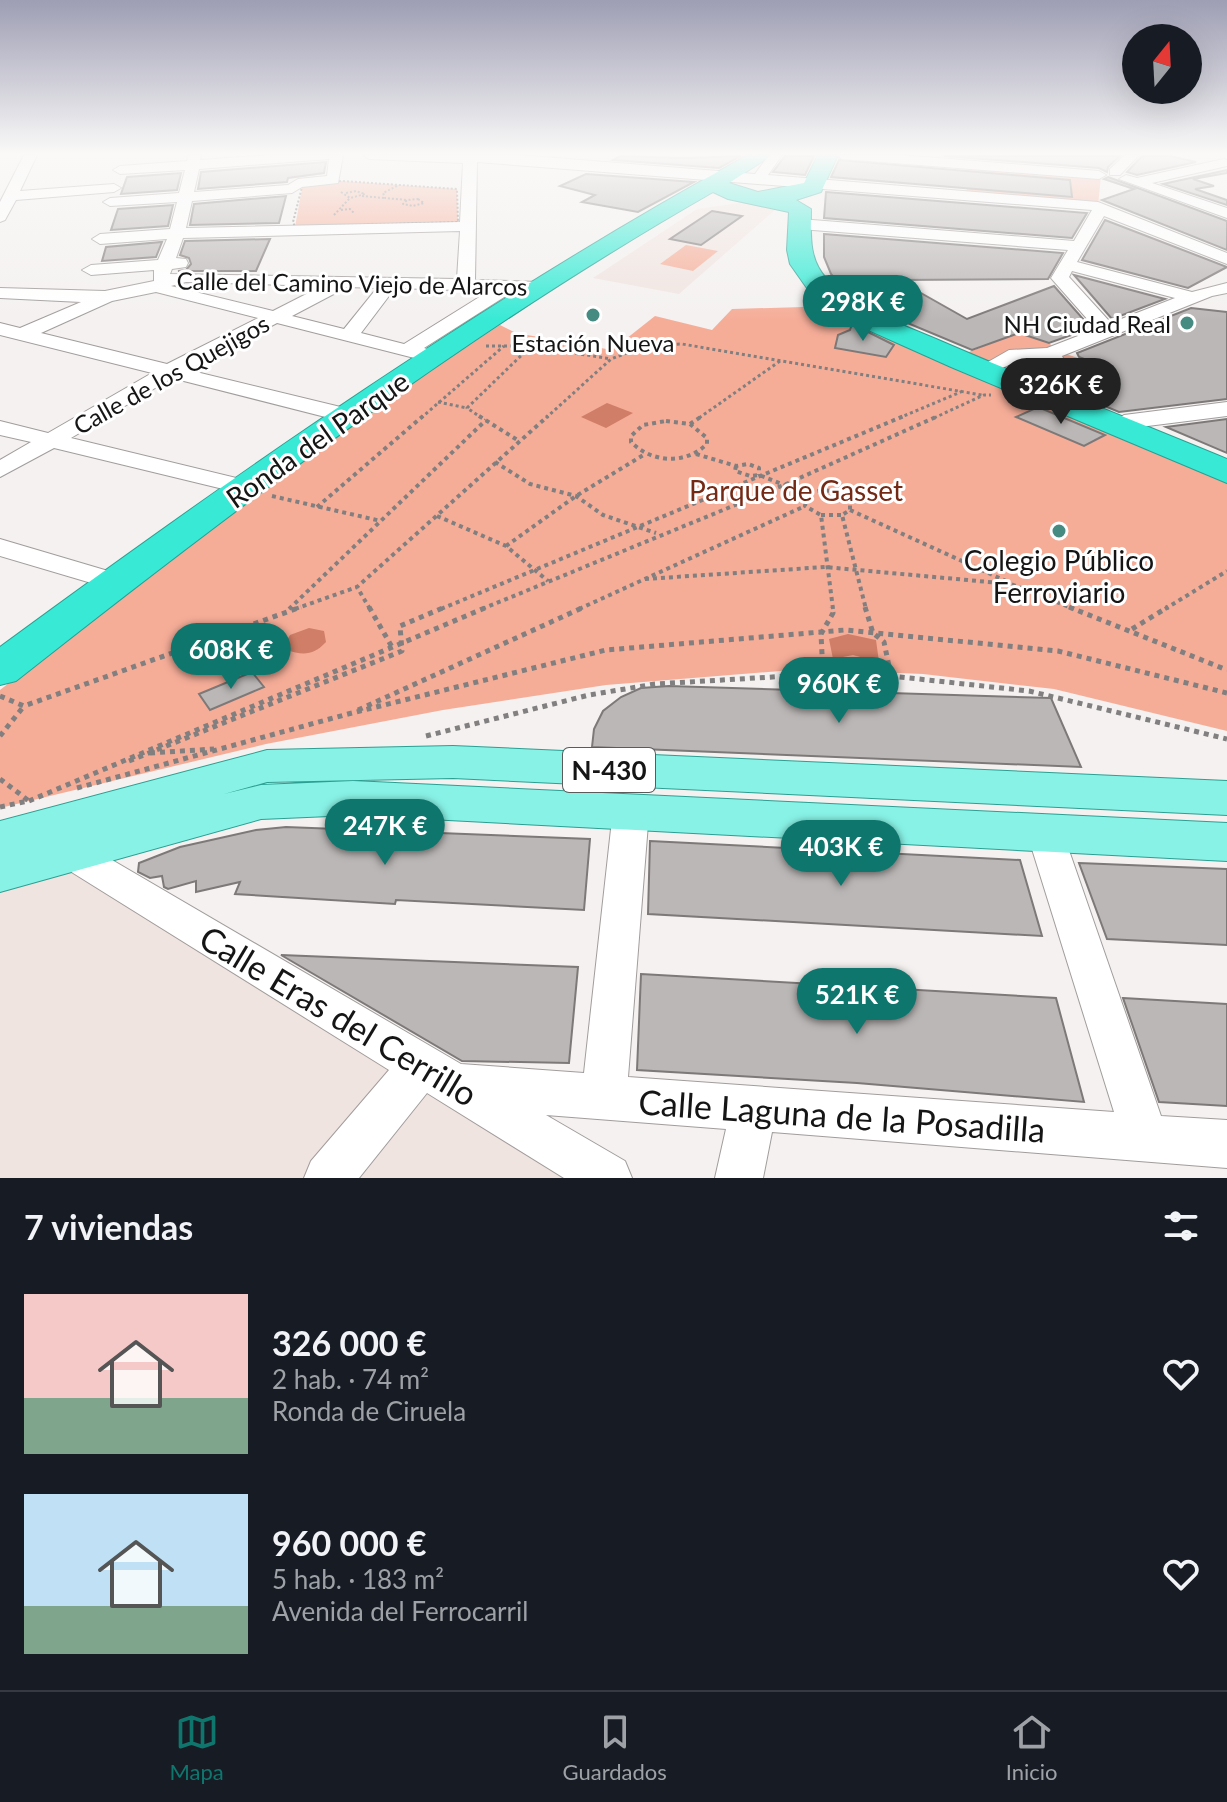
<!DOCTYPE html>
<html lang="es">
<head>
<meta charset="utf-8">
<style>
	:root { --surface:#171b24; --page:#242831; --text:#f1f3f6; --muted:#9ea1a6; --line:#363941; --accent:#0f766e }
	body { margin:0; font-family:Lato,sans-serif; background:var(--page); color:var(--text); height:100vh; display:flex; flex-direction:column; font-size:30px; white-space:nowrap }
	* { box-sizing:border-box; margin:0 }
	p { font-size:26px; color:var(--muted) }
	.icon { flex:none; width:44px; height:44px; fill:none; stroke:currentColor; stroke-width:2; stroke-linecap:round; stroke-linejoin:round }
	.map { position:relative; height:1178px; overflow:hidden }
	.drawer { display:flex; flex-direction:column; background:var(--surface); flex:1 }
	.drawer>* { flex:none }
	.needle { width:52px; rotate:18deg }
	.controls { position:absolute; left:1122px; top:24px; display:grid; gap:16px }
	.controls a { display:grid; place-items:center; width:80px; height:80px; border-radius:50%; background:var(--surface); box-shadow:0 8px 32px #0002; font-size:40px }
	.price { position:absolute; translate:-50% -68px; padding:0 18px; border-radius:28px; background:var(--accent); color:#fff; font-size:26px; line-height:52px; filter:drop-shadow(0 2px 4px #0008) }
	.price::after { content:''; position:absolute; left:50%; top:48px; width:24px; height:18px; margin-left:-12px; background:inherit; clip-path:polygon(0 0,100% 0,50% 100%) }
	.price.on { background:#222; color:#fff }
	ul { padding:0; list-style:none }
	li { display:flex; align-items:center; gap:24px; height:200px; padding:0 24px }
	li span { display:grid; place-items:center; flex:none; width:224px; height:160px; border-radius:0px; color:#555 }
	li>.icon { margin-inline-start:auto }
	span .icon { width:96px; height:96px; fill:#fffc; stroke-width:1 }
	li b { font-size:34px }
	h2 { display:flex; justify-content:space-between; align-items:center; height:96px; padding:0 24px; font-size:34px }
	.dock { display:flex; justify-content:space-around; align-items:center; height:112px; border-top:2px solid var(--line); background:var(--surface); font-size:22px; color:var(--muted) }
	.dock a { display:grid; justify-items:center; gap:4px }
	.dock .on { color:var(--accent) }
	.map>svg:first-child { display:block }
</style>
</head>
<body>
<div class="map">
<svg width="1227" height="1178" viewBox="0 0 1227 1178">
	<rect width="100%" height="100%" fill="#f4f1f0"/>
	<g fill="#f0e4e0">
		<polygon points="745,202 776,209 679,294 593,278 697,209"/>
		<polygon points="70,853 608,1178 0,1178 0,872"/>
	</g>
	<g fill="#f5ad98">
		<polygon points="968,164 1101,176 1098,206 967,195"/>
		<polygon points="343,181 457,189 458,222 295,227 303,183"/>
		<polygon points="686,245 718,251 693,271 660,264"/>
		<polygon points="837,306 1227,474 1227,731 1054,689 923,674 806,669 606,685 443,710 266,744 0,808 0,690 339,428 500,325 516,333 612,350 655,316 712,330 732,309"/>
		<path d="M1018 333 1049 343 1057 351 1108 368C1074 384 1065 396 1028 381L1054 362 1030 353 991 367 961 355Z"/>
	</g>
	<g fill="#d07e67">
		<polygon points="607,403 633,413 606,428 581,417"/>
		<path d="M309 628 324 631 326 642C314 655 303 656 287 650L286 642 290 635Z"/>
		<polygon points="848,634 876,640 879,662 853,655 833,659 829,639"/>
	</g>
	<g fill="#bbb7b6" stroke="#7d7978" stroke-width="2">
		<polygon points="621,156 684,158 741,156 719,168 613,160"/>
		<polygon points="785,156 814,156 805,175 773,172"/>
		<polygon points="944,156 1120,156 1108,167 1107,172 1099,168"/>
		<polygon points="1142,156 1170,156 1196,162 1137,175 1127,172"/>
		<polygon points="839,160 1070,180 1072,197 831,177"/>
		<polygon points="326,162 324,173 288,178 287,182 198,189 201,172"/>
		<polygon points="1227,170 1227,173 1193,179 1214,186 1195,189 1227,200 1227,205 1163,184"/>
		<polygon points="181,173 177,190 121,194 127,177"/>
		<polygon points="586,174 694,182 638,212 582,202 595,195 560,186"/>
		<polygon points="1108,177 1227,221 1227,250 1102,200 1134,189 1104,179"/>
		<polygon points="826,192 1087,213 1072,238 824,218"/>
		<polygon points="286,196 279,223 190,225 194,204"/>
		<polygon points="173,205 168,226 111,230 118,209"/>
		<polygon points="712,211 742,216 701,245 670,239"/>
		<polygon points="1105,220 1227,267 1188,288 1082,260"/>
		<polygon points="824,234 1063,253 1048,279 898,280 967,319 1054,286 1091,328 1049,343 1019,333 972,350 886,314 845,289 831,274 824,257"/>
		<polygon points="270,239 256,271 178,271 186,270 191,264 189,258 180,255 185,241"/>
		<polygon points="162,242 156,257 102,261 106,247"/>
		<polygon points="1074,275 1165,299 1112,319"/>
		<polygon points="1191,308 1227,312 1227,399 1119,412 1069,391 1072,390 1067,388 1108,368 1079,357 1077,353"/>
		<polygon points="852,324 894,345 886,357 835,348 838,335 850,330"/>
		<polygon points="1038,407 1105,435 1084,446 1016,417"/>
		<polygon points="1227,419 1227,453 1166,427"/>
		<polygon points="252,672 264,687 210,710 199,694"/>
		<polygon points="669,686 1051,698 1081,767 592,747 594,729 603,711 621,697 641,688"/>
		<polygon points="286,827 590,839 584,910 396,900 395,904 235,894 240,882 196,892 196,881 168,889 164,887 162,876 150,878 138,872 139,863 180,847 256,830"/>
		<polygon points="650,841 1020,860 1042,936 648,914"/>
		<polygon points="1079,863 1227,869 1227,945 1107,939"/>
		<polygon points="281,955 578,967 569,1063 462,1061"/>
		<polygon points="641,974 1056,998 1084,1102 857,1083 637,1070"/>
		<polygon points="1123,998 1227,1004 1227,1106 1159,1102"/>
	</g>
	<g fill="none" stroke-linecap="round" stroke-linejoin="round">
		<g stroke="#a19d9c" stroke-width="2">
			<g id="minor">
				<polygon points="24,155 37,155 20,191 114,184 121,188 114,192 16,200 5,220 0,222 0,202"/>
				<path d="M188 155H201L200 160 272 155H343L338 183 302 187 292 193 192 201 186 228 460 222 463 163 369 159 363 155H518L755 174 769 155H782L768 175 1098 202 1227 253V264L1104 216 1077 262 1192 292 1227 283V293L1212 296 1062 356 1065 362 1059 371 1020 392 1009 386 1013 382 1044 363V360H1020L984 376 974 370 1009 350 1047 348 1096 329 1051 278 1068 250 800 229 792 224 800 219 1074 241 1092 210 477 162 475 280 540 282 549 287 546 291 512 292 424 348 441 353 444 357 434 363 277 323 188 370 353 410 356 415 353 420 345 422 172 378 71 438 257 483 260 488 257 493 248 495 54 448 0 477V460L31 442 0 435V421L48 433 152 373 0 335V323L20 328 81 302 0 298V288L105 291 154 281V270L91 275 82 270 91 265 158 260 167 239 100 244 92 239 100 234 170 229 177 202 110 206 103 202 110 198 179 193 185 170 120 174 113 170 120 166 187 161ZM329 159 327 176 298 179 288 185 194 192 199 169ZM460 231 457 279 170 274 172 269 186 267 188 263 186 259 176 258 183 238ZM1072 271 1175 298 1111 323 1069 277ZM186 282 322 286 273 311 171 286ZM347 287 377 288 344 329 292 316ZM395 288 489 291 404 344 361 333ZM156 292 258 318 167 364 41 333 112 301Z"/>
				<polygon points="836,155 900,155 1099,171 1106,175 1099,179 842,159"/>
				<polygon points="1125,155 1139,155 1120,175 1110,175 1110,169"/>
				<polygon points="1224,159 1227,160 1227,166 1152,183 1227,208 1227,218 1119,179 1126,175 1137,178"/>
				<polygon points="1227,402 1227,416 1124,429 1113,422 1124,415"/>
				<polygon points="0,539 125,576 129,582 125,588 115,590 0,556"/>
				<polygon points="631,797 644,801 649,811 628,1077 1114,1112 1027,833 1032,823 1045,819 1058,823 1063,833 1161,1116 1227,1120 1227,1168 772,1132 763,1178 715,1178 726,1129 546,1115 625,1161 632,1178 564,1178 427,1093 359,1178 304,1178 311,1161 389,1070 57,863 51,853 57,843 70,838 83,843 461,1064 584,1073 613,811 618,801"/>
			</g>
		</g>
		<g stroke="#2c9f92" stroke-width="2">
			<polygon id="major" points="453,746 1227,781 1227,815 453,778 267,782 224,794 261,785 353,781 1227,823 1227,861 353,815 261,819 0,892 0,821 267,750"/>
		</g>
		<g stroke="#2c9f92" stroke-width="2">
			<path id="highway" d="M748 155H772L729 183 758 192 804 183 818 155H838L821 192 796 200 811 209C811 234 808 258 826 278 857 311 910 327 950 345 1041 384 1135 421 1227 459V483L951 367 866 329 832 309 809 291 790 264 787 250 789 212 728 199 713 192C466 333 239 505 16 681L0 685V647C241 470 486 299 748 155Z"/>
		</g>
		<g stroke="#817f7f" stroke-width="2" stroke-dasharray="2 2" stroke-linecap="butt">
			<polygon points="343,181 457,189 458,222 295,227 293,222 303,183"/>
			<polyline points="397,186 383,193 385,198 407,200"/>
			<polyline points="341,192 350,198 365,194 356,191 346,193"/>
			<polyline points="362,196 384,198"/>
			<polygon points="418,199 424,203 413,206 403,204 407,200"/>
			<polyline points="341,210 350,209 354,213"/>
			<polyline points="334,215 350,198"/>
		</g>
		<g stroke="#817f7f" stroke-width="3" stroke-dasharray="3 3" stroke-linecap="butt">
			<polyline points="486,346 531,346 611,359"/>
			<polyline points="438,402 467,408"/>
			<polyline points="421,418 504,346"/>
			<polyline points="482,418 467,408 531,346"/>
			<polyline points="546,418 611,359 645,346 682,344 982,395"/>
			<polyline points="699,418 780,361"/>
			<polyline points="899,418 963,391"/>
			<polyline points="934,418 984,395 991,395"/>
		</g>
		<g stroke="#817f7f" stroke-width="4" stroke-dasharray="4 4" stroke-linecap="butt">
			<polyline points="479,416 519,441"/>
			<path d="M666 421 690 424 707 438V444C685 465 652 463 631 442V436L643 425Z"/>
			<polyline points="690,424 702,416"/>
			<polyline points="696,454 736,466 748,464 759,468 759,475"/>
			<polyline points="495,462 530,484 576,496 603,515 656,533"/>
			<polyline points="736,466 735,471 750,476 759,475 807,494"/>
			<polyline points="272,496 381,521"/>
			<polyline points="317,507 423,416"/>
			<polyline points="850,510 1008,582"/>
			<polyline points="821,515 842,515"/>
			<polyline points="437,516 506,546 548,581"/>
			<polyline points="506,546 576,496 645,454"/>
			<polyline points="645,579 825,567 1011,584 1074,609"/>
			<polyline points="289,609 486,420"/>
			<polyline points="295,609 357,587"/>
			<polyline points="370,609 357,587 548,416"/>
			<polyline points="441,609 904,416"/>
			<polyline points="482,609 784,485 938,416"/>
			<polyline points="579,609 805,506"/>
			<path d="M833 609 821 515 805 506 807 494C824 488 836 489 850 501V510L842 515 866 609"/>
			<polyline points="1165,609 1227,571"/>
		</g>
		<g stroke="#817f7f" stroke-width="5" stroke-dasharray="5 5" stroke-linecap="butt">
			<polyline points="369,607 392,647"/>
			<polyline points="865,607 873,633 884,642 891,676"/>
			<polyline points="1069,607 1227,670"/>
			<polyline points="1132,629 1168,607"/>
			<polyline points="823,674 821,634 833,613 832,607"/>
			<polyline points="0,696 24,706 301,607"/>
			<polyline points="358,710 584,607"/>
			<polyline points="0,736 24,706"/>
			<polyline points="426,736 589,695 655,684 823,674 891,676 1029,691 1227,739"/>
			<polyline points="150,753 214,749"/>
			<polyline points="129,761 402,651 400,626 445,607"/>
			<polyline points="0,779 29,801"/>
			<polyline points="77,788 348,714 606,650 845,630 1058,651 1227,693"/>
			<polyline points="29,801 487,607"/>
			<polyline points="0,807 28,801"/>
		</g>
		<use href="#minor" fill="#fff" fill-rule="evenodd"/>
		<use href="#major" fill="#88f2e6" fill-rule="evenodd"/>
		<use href="#highway" fill="#38ead5" fill-rule="evenodd"/>
	</g>
	<linearGradient id="sky" x2="0" y2="1"><stop stop-color="#9e9eb4"/><stop offset="0.48" stop-color="#faf9f8"/><stop offset="1" stop-color="#faf9f8" stop-opacity="0"/></linearGradient>
	<rect width="1227" height="320" fill="url(#sky)"/>
	<g fill="#468b81" stroke="#fff" stroke-width="3">
		<circle cx="593" cy="315" r="8"/>
		<circle cx="1187" cy="323" r="8"/>
		<circle cx="1059" cy="531" r="8"/>
	</g>
	<g text-anchor="middle" dominant-baseline="central" stroke-width="6" stroke-linejoin="round" paint-order="stroke">
		<g font-size="24" fill="#161515" stroke="#fff">
			<text transform="translate(352 283) rotate(1)">Calle del Camino Viejo de Alarcos</text>
			<text transform="translate(171 374) rotate(-29)">Calle de los Quejigos</text>
		</g>
		<g font-size="24" fill="#161515" stroke="#fff" text-anchor="end">
			<text x="1171" y="323">NH Ciudad Real</text>
			<text x="593" y="342" text-anchor="middle">Estación Nueva</text>
		</g>
		<rect fill="#fff" stroke="#5c5b5b" stroke-width="2" x="563" y="748" width="92" height="44" rx="6"/>
		<g font-size="26" font-weight="bold" fill="#161515">
			<text x="609" y="770">N-430</text>
		</g>
		<g font-size="28" fill="#161515" stroke="#fff">
			<text transform="translate(317 439) rotate(-35)">Ronda del Parque</text>
		</g>
		<g font-size="28" fill="#742914" stroke="#fff">
			<text x="796" y="490">Parque de Gasset</text>
		</g>
		<g font-size="28" fill="#161515" stroke="#fff">
			<text x="1059" y="560">Colegio Público<tspan x="1059" dy="32">Ferroviario</tspan></text>
		</g>
		<g font-size="34" fill="#161515" stroke="#fff">
			<text transform="translate(339 1015) rotate(31)">Calle Eras del Cerrillo</text>
			<text transform="translate(842 1115) rotate(4)">Calle Laguna de la Posadilla</text>
		</g>
	</g>
</svg>
<div class="controls">
<a><svg class="needle" viewBox="-14 -14 28 28"><path d="M0-13l5 13h-10z" fill="#e53935"/><path d="M0 13l5-13h-10z" fill="#9ea1a6"/></svg></a>
</div>
<b class="price" style="left:863px;top:343px">298K €</b>
<b class="price on" style="left:1061px;top:426px">326K €</b>
<b class="price" style="left:231px;top:691px">608K €</b>
<b class="price" style="left:839px;top:725px">960K €</b>
<b class="price" style="left:385px;top:867px">247K €</b>
<b class="price" style="left:841px;top:888px">403K €</b>
<b class="price" style="left:857px;top:1036px">521K €</b>
</div>
<section class="drawer">
<h2>7 viviendas<svg class="icon" aria-label="filters" viewBox="0 0 24 24"><path d="M4 7h16M4 17h16"/><circle cx="9" cy="7" r="2"/><circle cx="15" cy="17" r="2"/></svg></h2>
<ul>
<li><span style="background:linear-gradient(#f6c9c9 65%,#7fa58c 0)"><svg class="icon" aria-label="home" viewBox="0 0 24 24"><path d="M3 11l9-7 9 7M6 9v11h12V9"/></svg></span><div><b>326 000 €</b><p>2 hab. · 74 m²</p><p>Ronda de Ciruela</p></div><svg class="icon" aria-label="heart" viewBox="0 0 24 24"><path d="M12 20l-8-8c-3-5 5-10 8-4 3-6 11-1 8 4z"/></svg></li>
<li><span style="background:linear-gradient(#bfe0f5 70%,#7fa58c 0)"><svg class="icon" aria-label="home" viewBox="0 0 24 24"><path d="M3 11l9-7 9 7M6 9v11h12V9"/></svg></span><div><b>960 000 €</b><p>5 hab. · 183 m²</p><p>Avenida del Ferrocarril</p></div><svg class="icon" aria-label="heart" viewBox="0 0 24 24"><path d="M12 20l-8-8c-3-5 5-10 8-4 3-6 11-1 8 4z"/></svg></li>
</ul>
</section>
<nav class="dock">
<a class="on"><svg class="icon" aria-label="map" viewBox="0 0 24 24"><path d="M3 6l6-2 6 2 6-2v14l-6 2-6-2-6 2zM9 4v14M15 6v14"/></svg>Mapa</a>
<a><svg class="icon" aria-label="saved" viewBox="0 0 24 24"><path d="M7 4h10v16l-5-4-5 4z"/></svg>Guardados</a>
<a><svg class="icon" aria-label="home" viewBox="0 0 24 24"><path d="M3 11l9-7 9 7M6 9v11h12V9"/></svg>Inicio</a>
</nav>
</body>
</html>
